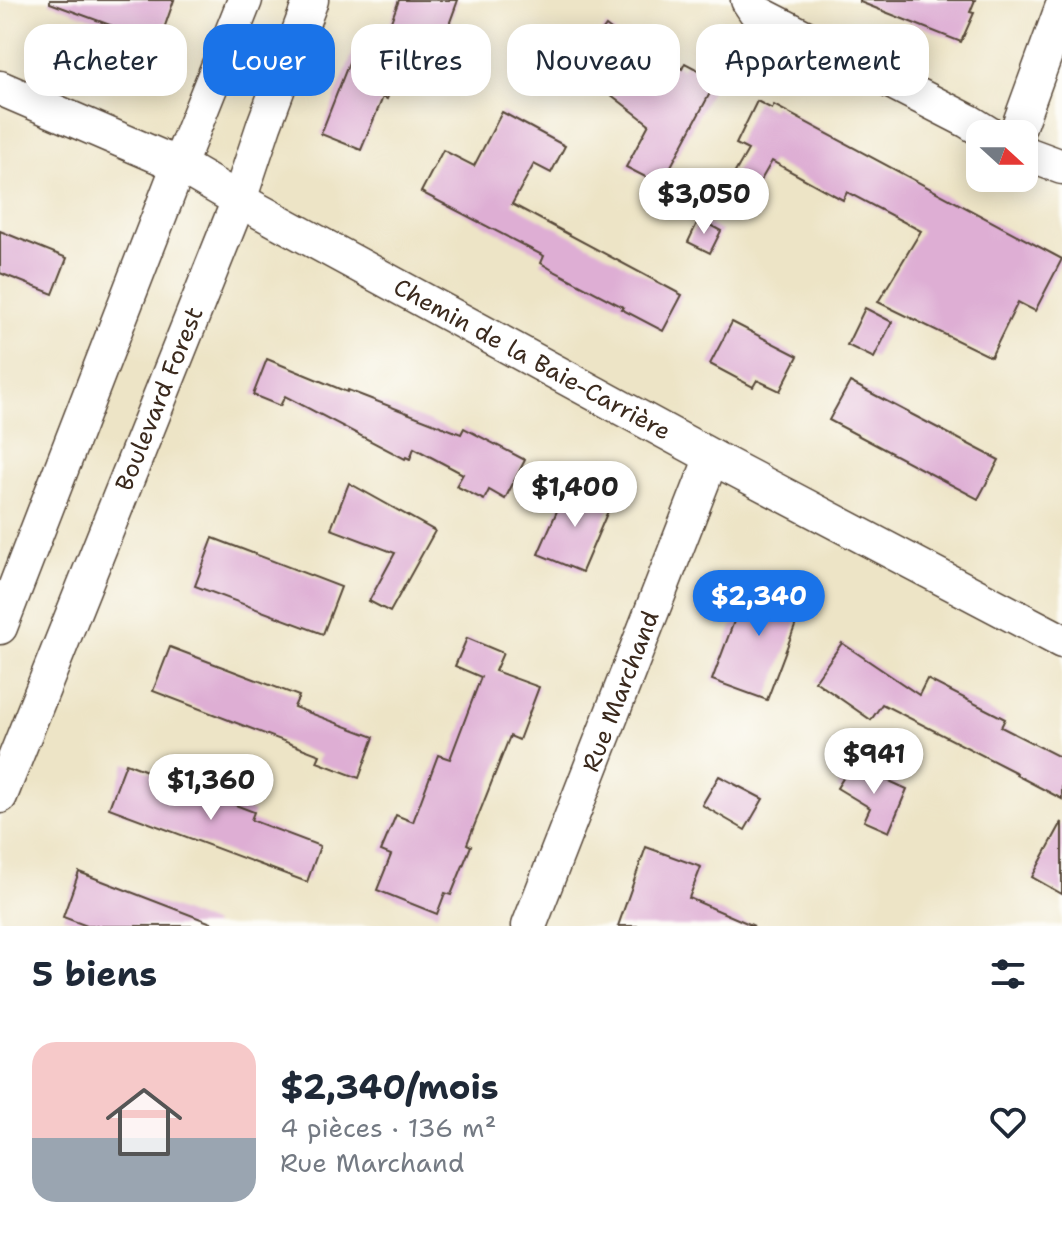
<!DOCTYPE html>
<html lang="fr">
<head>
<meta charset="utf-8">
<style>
	:root { --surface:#fff; --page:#f2f2f3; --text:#1f2937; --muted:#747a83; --line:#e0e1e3; --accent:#1a73e8 }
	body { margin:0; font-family:"Shantell Sans",sans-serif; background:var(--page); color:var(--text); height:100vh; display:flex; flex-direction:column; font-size:30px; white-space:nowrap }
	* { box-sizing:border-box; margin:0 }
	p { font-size:26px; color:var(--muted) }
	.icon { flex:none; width:44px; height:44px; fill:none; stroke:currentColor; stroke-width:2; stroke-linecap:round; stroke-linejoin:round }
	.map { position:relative; height:926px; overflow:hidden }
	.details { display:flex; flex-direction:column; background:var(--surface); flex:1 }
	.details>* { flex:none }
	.hud { position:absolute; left:24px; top:24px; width:1014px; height:72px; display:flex; gap:16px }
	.needle { width:52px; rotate:111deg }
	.buttons { position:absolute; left:966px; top:120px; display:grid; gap:16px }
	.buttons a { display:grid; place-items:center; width:72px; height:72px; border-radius:16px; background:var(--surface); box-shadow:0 4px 20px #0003; font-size:40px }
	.price { position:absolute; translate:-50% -68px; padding:0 18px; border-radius:28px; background:#fff; color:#222; font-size:26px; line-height:52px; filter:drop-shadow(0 2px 4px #0008) }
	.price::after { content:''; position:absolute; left:50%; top:48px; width:24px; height:18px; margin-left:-12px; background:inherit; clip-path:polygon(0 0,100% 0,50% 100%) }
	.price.selected { background:var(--accent); color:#fff }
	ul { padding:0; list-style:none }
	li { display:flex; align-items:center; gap:24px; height:200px; padding:0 32px }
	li+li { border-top:2px solid var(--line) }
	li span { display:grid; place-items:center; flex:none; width:224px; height:160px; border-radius:24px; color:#555 }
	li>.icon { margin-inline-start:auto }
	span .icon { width:96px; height:96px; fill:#fffc; stroke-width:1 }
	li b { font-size:34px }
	h2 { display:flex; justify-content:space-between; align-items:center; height:96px; padding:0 32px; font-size:34px }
	.pill { padding:0 28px; border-radius:24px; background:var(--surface); box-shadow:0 4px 20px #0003; font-size:28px; line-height:72px }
	.pill.selected { background:var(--accent); color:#fff }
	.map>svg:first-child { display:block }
</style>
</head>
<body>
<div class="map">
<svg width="1062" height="926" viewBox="0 0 1062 926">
	<rect width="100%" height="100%" fill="#fdfcf7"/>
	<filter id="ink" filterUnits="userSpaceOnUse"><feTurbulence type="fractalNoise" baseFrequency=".0125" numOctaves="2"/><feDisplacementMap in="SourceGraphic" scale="16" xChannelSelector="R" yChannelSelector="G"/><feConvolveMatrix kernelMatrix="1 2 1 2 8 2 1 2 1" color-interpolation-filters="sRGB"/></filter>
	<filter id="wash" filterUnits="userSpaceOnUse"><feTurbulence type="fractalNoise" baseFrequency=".006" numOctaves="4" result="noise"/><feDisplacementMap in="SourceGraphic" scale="32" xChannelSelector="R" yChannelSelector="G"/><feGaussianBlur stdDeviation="1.8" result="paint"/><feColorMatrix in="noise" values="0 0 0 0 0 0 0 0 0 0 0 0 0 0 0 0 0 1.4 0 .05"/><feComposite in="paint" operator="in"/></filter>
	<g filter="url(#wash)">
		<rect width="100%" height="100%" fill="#ede4c6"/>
		<g id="blocks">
			<g fill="#deaed4">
				<polygon points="50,0 174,0 159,43 50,3"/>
				<polygon points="399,0 458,0 442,44 453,48 439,86 398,70 387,99 383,97 361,150 321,134 357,42 380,51"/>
				<polygon points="860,0 975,0 970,12 974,13 961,42 860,2"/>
				<polygon points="606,26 637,50 645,40 682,69 685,63 717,80 661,185 626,167 649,124 575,67"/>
				<polygon points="757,101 772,109 774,105 1062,259 1035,311 1018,302 991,357 878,302 921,231 847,192 843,200 772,161 738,220 715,207 748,150 736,144"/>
				<polygon points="502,112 565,146 551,173 534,164 512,204 682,295 663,331 621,309 623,307 554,271 541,263 544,256 421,192 443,150 474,166"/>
				<polygon points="699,219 721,231 710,253 688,242"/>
				<polygon points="0,231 67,258 53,294 0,273"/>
				<polygon points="865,308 892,322 874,358 847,345"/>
				<polygon points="732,322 798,356 780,391 757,380 753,387 710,364"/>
				<polygon points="267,359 347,392 348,390 461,434 464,428 525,460 505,499 489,490 484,500 456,486 463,474 414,448 410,459 406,457 405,459 285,396 280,406 253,395"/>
				<polygon points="850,382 999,460 978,499 829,420"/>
				<polygon points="349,483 435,531 390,612 369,601 395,553 331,529"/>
				<polygon points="568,486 611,504 582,572 538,554"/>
				<polygon points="213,538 341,587 323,634 195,586"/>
				<polygon points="751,576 806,597 767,700 712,680"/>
				<polygon points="467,638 503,653 495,671 539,687 519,740 510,736 467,844 471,846 451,895 445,893 437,914 377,890 391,855 381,851 396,815 413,822 438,755 450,759 481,677 455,666"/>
				<polygon points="842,643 919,695 927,679 1005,719 1001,727 1062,758 1062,799 1016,775 1017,773 882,704 871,720 815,681"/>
				<polygon points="170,647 299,696 294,707 374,737 359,778 317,762 320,755 153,691"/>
				<polygon points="126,763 254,812 251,820 320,846 307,882 109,808"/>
				<polygon points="852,764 907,789 889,832 864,821 870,808 837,788"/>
				<polygon points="719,776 763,799 745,830 702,805"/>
				<polygon points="1062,822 1062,894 1032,877"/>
				<polygon points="646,847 701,867 689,898 754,926 618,926"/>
				<polygon points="79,872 214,924 213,926 87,926 63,917"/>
			</g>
		</g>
	</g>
	<g filter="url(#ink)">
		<use href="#blocks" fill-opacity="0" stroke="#564637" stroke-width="2"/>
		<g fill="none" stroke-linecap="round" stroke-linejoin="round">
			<g stroke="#564637" stroke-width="37">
				<g id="minor">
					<polyline points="748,0 756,12 968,121 989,134"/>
					<path id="s1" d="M0 88 179 165 239 200 712 457 1062 641"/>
					<polyline points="1016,134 1062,8"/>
					<polyline points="1024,153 1062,167"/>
					<polyline points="0,627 179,165 245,0"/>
					<path id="s2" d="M0 796 239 200 264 125 311 0"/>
					<path id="s3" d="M529 926 712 457"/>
				</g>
			</g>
			<use href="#minor" stroke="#fff" stroke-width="34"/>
		</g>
	</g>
	<g text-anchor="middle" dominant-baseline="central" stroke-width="6" stroke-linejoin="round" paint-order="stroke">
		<g font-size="24" fill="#3b2a1e" stroke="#fdfcf7">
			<text stroke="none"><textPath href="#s1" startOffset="598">Chemin de la Baie-Carrière</textPath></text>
			<text stroke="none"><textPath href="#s2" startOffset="428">Boulevard Forest</textPath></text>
			<text stroke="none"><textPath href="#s3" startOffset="252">Rue Marchand</textPath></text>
		</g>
	</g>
</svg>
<div class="buttons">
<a><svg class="needle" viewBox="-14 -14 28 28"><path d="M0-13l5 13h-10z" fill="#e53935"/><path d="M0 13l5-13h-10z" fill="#747a83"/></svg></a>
</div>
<b class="price" style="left:704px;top:236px">$3,050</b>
<b class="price" style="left:575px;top:529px">$1,400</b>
<b class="price selected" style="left:759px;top:638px">$2,340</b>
<b class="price" style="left:874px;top:796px">$941</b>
<b class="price" style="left:211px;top:822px">$1,360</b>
<div class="hud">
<a class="pill">Acheter</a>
<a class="pill selected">Louer</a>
<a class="pill">Filtres</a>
<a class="pill">Nouveau</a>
<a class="pill">Appartement</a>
</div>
</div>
<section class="details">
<h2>5 biens<svg class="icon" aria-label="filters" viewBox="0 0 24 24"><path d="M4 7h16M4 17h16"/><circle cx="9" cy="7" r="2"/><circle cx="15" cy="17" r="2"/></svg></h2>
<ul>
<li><span style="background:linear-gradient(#f6c9c9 60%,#9aa5b1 0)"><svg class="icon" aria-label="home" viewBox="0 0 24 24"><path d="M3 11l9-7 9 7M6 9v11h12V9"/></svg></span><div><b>$2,340/mois</b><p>4 pièces · 136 m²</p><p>Rue Marchand</p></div><svg class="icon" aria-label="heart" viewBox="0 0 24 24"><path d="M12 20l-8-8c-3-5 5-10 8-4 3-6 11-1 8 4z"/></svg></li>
</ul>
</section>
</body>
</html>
